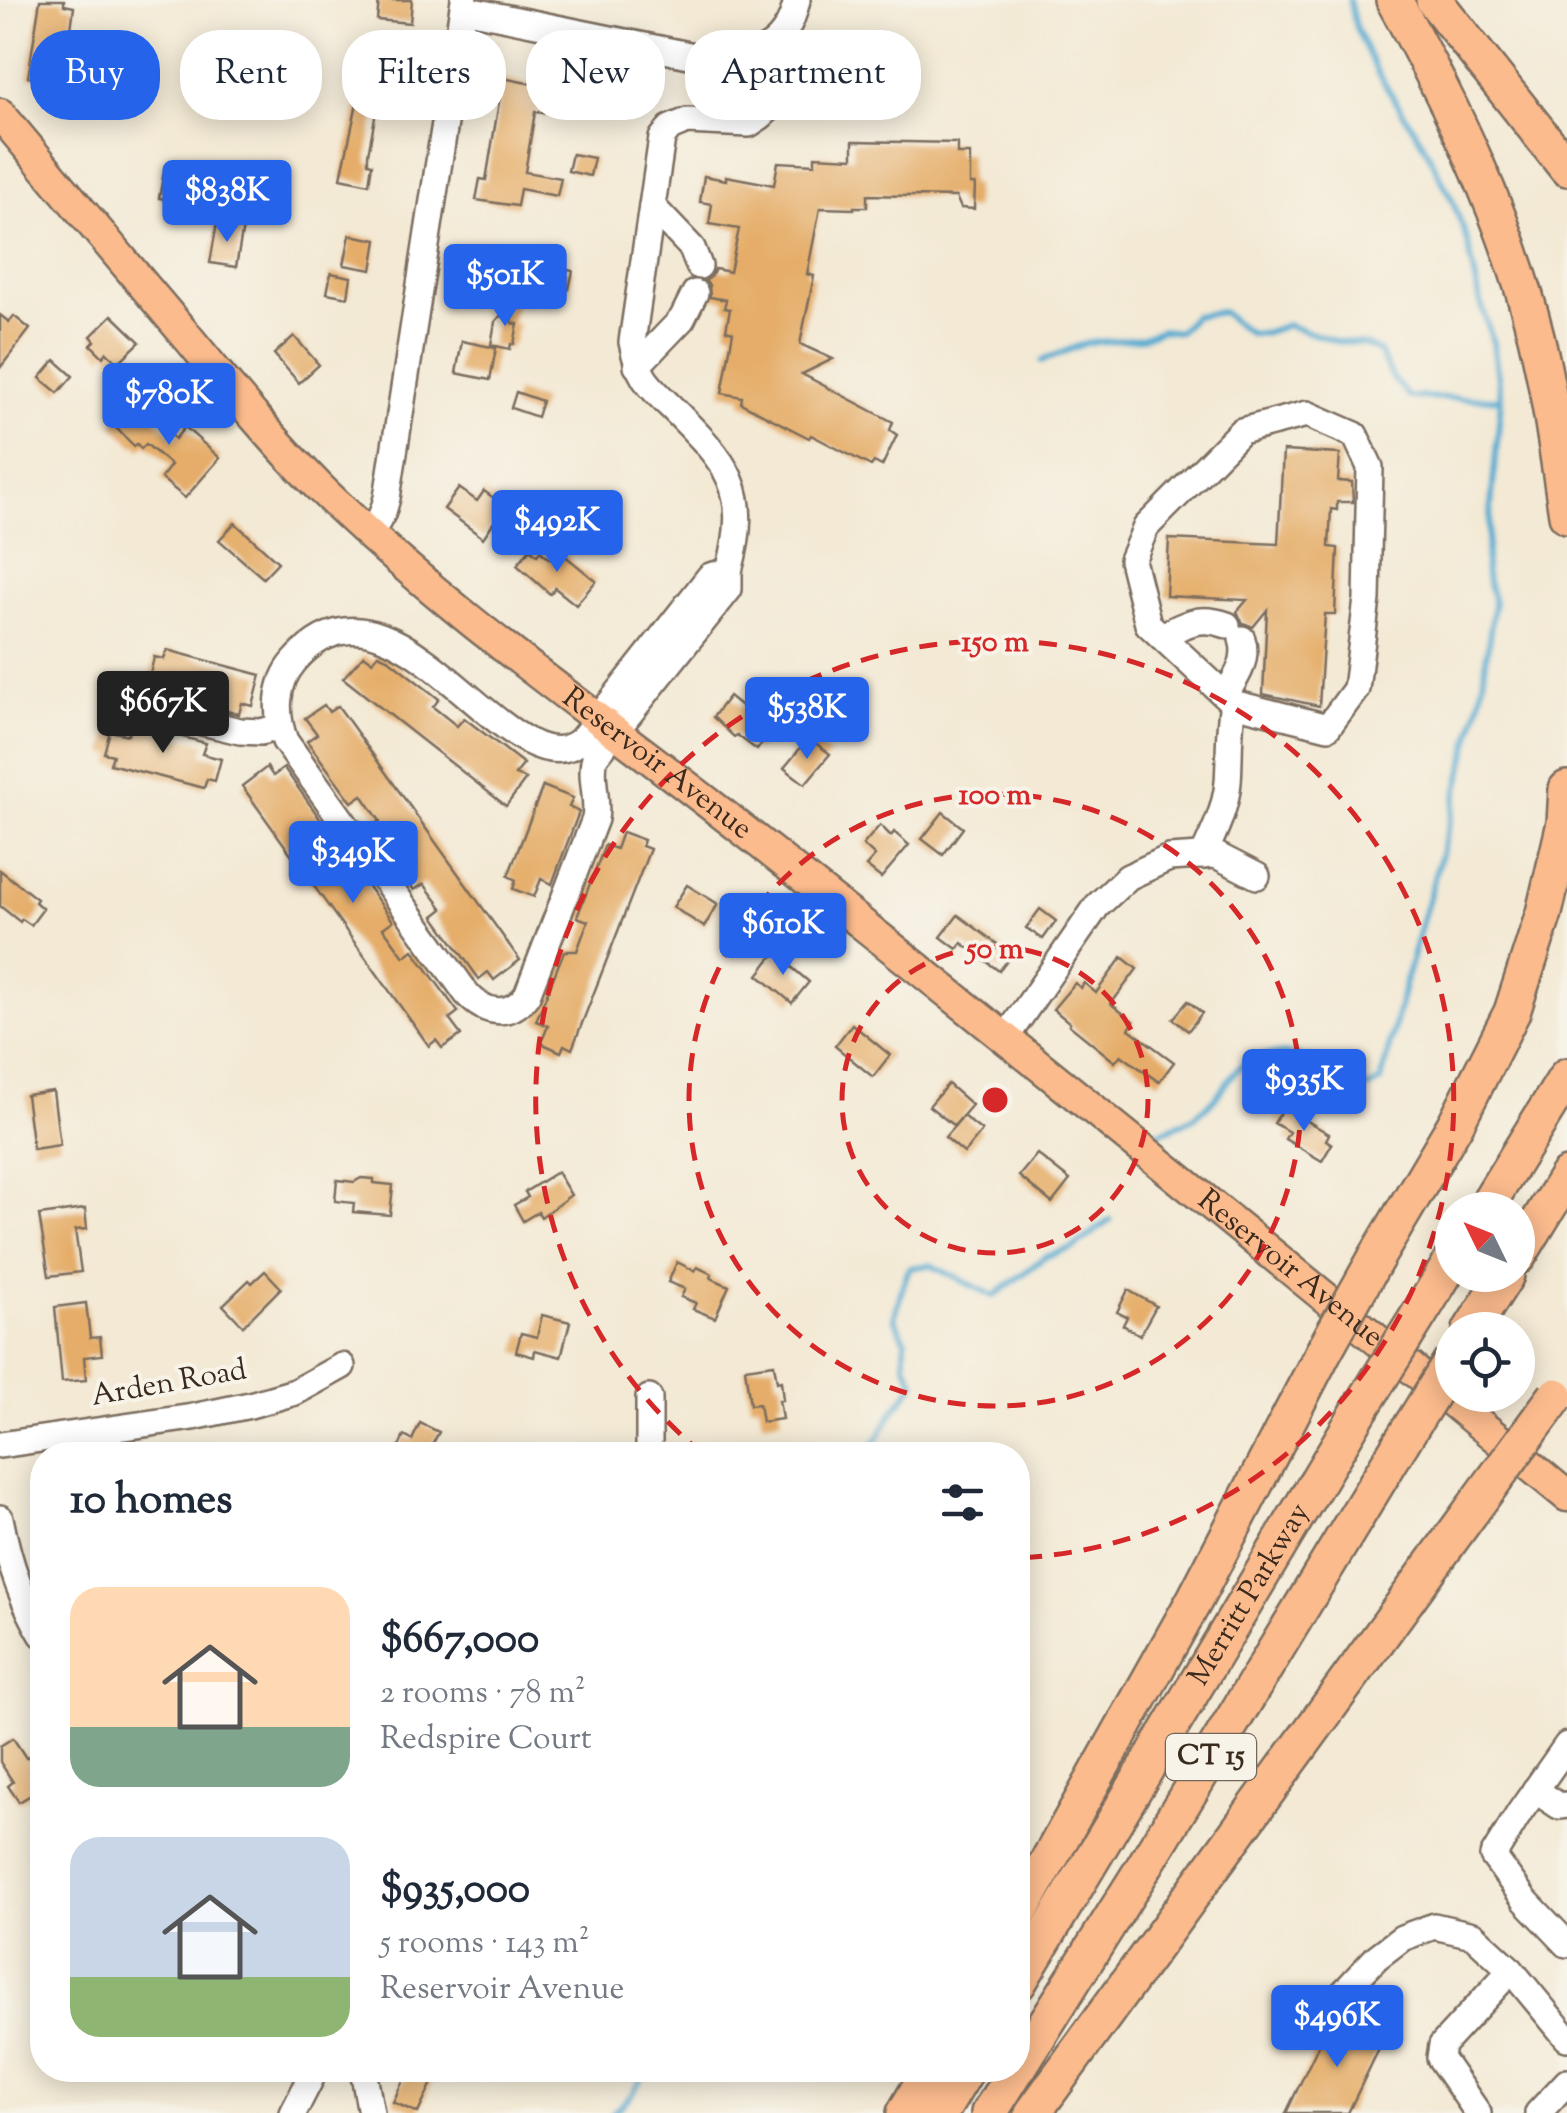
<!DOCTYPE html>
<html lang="en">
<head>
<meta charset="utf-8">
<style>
	:root { --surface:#fff; --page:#f2f2f3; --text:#1f2937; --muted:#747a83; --accent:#2563eb }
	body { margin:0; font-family:"Sorts Mill Goudy",serif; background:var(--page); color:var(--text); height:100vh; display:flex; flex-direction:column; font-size:38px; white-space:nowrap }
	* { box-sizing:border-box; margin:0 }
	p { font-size:32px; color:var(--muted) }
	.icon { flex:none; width:55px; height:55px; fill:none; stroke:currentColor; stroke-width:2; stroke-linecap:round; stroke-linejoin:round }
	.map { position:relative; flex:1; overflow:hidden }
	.panel { position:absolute; left:30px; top:1442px; width:1000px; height:640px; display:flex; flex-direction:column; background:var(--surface); border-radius:40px; box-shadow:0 5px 25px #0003 }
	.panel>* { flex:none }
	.hud { position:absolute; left:30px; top:30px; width:1000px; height:90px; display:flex; gap:20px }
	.needle { width:65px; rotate:313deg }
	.controls { position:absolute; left:1435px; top:1192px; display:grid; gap:20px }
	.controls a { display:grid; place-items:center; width:100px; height:100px; border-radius:50%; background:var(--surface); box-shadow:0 5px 25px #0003; font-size:50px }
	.price { position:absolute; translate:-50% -85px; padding:0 22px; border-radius:10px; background:var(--accent); color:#fff; font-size:32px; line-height:65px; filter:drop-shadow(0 2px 5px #0008) }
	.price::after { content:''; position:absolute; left:50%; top:60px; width:30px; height:22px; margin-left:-15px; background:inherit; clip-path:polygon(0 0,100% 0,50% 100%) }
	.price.active { background:#222; color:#fff }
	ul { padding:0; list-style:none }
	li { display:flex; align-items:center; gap:30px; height:250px; padding:0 40px }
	li span { display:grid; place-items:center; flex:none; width:280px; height:200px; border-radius:30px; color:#555 }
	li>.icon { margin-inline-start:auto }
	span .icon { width:120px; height:120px; fill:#fffc; stroke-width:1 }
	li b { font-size:42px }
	h2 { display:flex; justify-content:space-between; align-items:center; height:120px; padding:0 40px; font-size:42px }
	.chip { padding:0 35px; border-radius:40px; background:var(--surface); box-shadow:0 5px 25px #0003; font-size:35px; line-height:90px }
	.chip.active { background:var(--accent); color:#fff }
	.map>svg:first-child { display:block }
</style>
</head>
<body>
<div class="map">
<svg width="1567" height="2113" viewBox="0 0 1567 2113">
	<rect width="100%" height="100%" fill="#f7f3e8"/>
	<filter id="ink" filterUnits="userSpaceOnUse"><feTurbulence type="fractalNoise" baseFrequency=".01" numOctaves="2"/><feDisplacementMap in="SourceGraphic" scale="20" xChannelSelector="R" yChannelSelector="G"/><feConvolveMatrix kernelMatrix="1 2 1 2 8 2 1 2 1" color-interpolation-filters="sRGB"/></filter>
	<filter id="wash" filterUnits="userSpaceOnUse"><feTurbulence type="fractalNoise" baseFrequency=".0048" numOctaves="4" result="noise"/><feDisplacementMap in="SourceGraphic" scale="40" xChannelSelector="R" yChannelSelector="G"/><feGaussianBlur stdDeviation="2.25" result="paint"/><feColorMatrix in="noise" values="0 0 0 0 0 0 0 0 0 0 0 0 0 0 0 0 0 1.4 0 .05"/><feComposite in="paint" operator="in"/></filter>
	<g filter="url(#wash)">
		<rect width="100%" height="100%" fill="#f3e9d4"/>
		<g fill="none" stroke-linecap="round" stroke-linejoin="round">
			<g stroke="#55abd1" stroke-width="6">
				<polyline points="1042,361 1086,343 1142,338 1161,330 1179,332 1194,316 1222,312 1250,334 1264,333 1287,325 1338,342 1363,344 1379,352 1393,379 1409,397 1501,399"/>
				<path d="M1157 1133C1186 1124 1200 1116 1220 1092 1226 1084 1232 1074 1239 1068 1279 1035 1330 1068 1368 1088L1381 1081 1404 986 1451 818 1481 696 1494 602 1485 571 1501 399 1493 343 1480 300 1467 239 1452 200 1423 143 1378 74 1356 28 1349 0"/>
				<path d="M868 1455 893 1412 915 1383 905 1364V1339L894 1318C900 1300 901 1284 910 1268L930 1265 994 1296 1045 1257 1073 1248 1110 1220"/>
				<polyline points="613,2113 630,2097 647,2070"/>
			</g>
		</g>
		<g id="blocks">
			<g fill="#e5ad69">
				<polygon points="40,0 64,0 64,5 74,7 70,36 63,35 56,82 28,77"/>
				<polygon points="379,0 412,0 410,23 377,20"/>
				<polygon points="503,78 547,87 543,113 535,112 525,172 561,178 557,196 520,189 517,206 476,200 480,179 486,180"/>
				<polygon points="366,80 389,86 386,95 391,96 386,115 376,112 368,154 368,163 372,164 369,184 341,178 357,103 360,104"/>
				<polygon points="853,141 957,143 957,154 970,154 970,184 975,184 974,209 961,208 956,197 867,195 867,207 854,207 854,209 820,208 807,274 814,276 800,344 833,359 802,374 893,422 890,430 897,435 882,466 874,462 871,466 811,435 809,438 741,403 742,397 722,393 733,332 726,330 730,309 724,308 726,300 710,297 709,285 705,281 711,277 715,269 730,272 739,229 709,224 712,204 700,202 704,176 726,180 726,176 774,185 778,162 815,164 815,156 853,158"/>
				<polygon points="572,154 594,158 590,176 568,171"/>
				<polygon points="165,167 192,172 191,182 202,184 198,205 159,198"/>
				<polygon points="217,223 243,227 236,267 210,263"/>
				<polygon points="350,235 377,240 372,270 344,265"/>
				<polygon points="478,263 521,270 516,298 472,291 472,288 467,287 471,265"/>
				<polygon points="556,268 573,271 569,289 552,286"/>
				<polygon points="331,273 351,277 348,297 327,293"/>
				<polygon points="516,299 512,323 518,324 514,344 511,344 510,349 491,345 495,322"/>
				<polygon points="0,315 9,322 14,316 30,329 0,368"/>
				<polygon points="112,315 140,342 118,363 107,352 103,357 91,345 95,341 91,336"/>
				<polygon points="294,336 319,365 299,383 274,354"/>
				<polygon points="462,341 496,348 490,380 456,373"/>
				<polygon points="55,360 73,376 58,393 40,378"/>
				<polygon points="516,392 542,401 537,417 511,408"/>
				<polygon points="137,400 175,439 185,427 220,458 185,498 161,478 171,465 146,444 141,449 137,444 134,446 112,424"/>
				<polygon points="1283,451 1340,454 1338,481 1352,482 1353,502 1337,502 1337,510 1331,509 1329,547 1338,548 1335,614 1325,614 1319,706 1263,694 1267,610 1253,627 1243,623 1237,612 1247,600 1166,596 1169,539 1278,544"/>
				<polygon points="459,488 477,501 484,491 505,506 483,538 444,509"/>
				<polygon points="235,523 278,562 263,578 219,540"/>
				<polygon points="530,549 537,555 540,551 550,559 558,550 596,581 576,605 555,588 550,594 517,565"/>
				<polygon points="167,650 261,675 253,706 242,703 239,714 165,696 168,684 149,679 154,657 164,659"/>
				<polygon points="378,654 387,658 439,699 433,707 457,726 464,718 524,764 515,775 526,779 506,806 343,678 364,655 372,661"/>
				<polygon points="729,696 745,709 752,700 769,714 762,722 772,730 757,750 737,735 734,737 713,717"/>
				<polygon points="324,705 329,712 338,706 520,960 494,980 488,972 479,979 434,916 443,909 424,884 414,890 370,828 380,821 362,795 352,802 307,741 317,734 305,718"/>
				<polygon points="131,724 206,743 202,754 221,759 215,781 207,779 204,788 110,764 113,755 104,753 110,731 128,735"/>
				<polygon points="814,742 830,754 805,784 784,768 802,746 808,751"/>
				<polygon points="267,767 273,776 284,768 328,830 318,837 339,866 348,859 393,921 383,928 389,936 404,957 413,950 458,1012 449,1019 461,1035 442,1048 436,1040 429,1046 242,786"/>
				<polygon points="543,786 573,798 569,807 579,812 552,884 541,879 534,897 513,889 516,880 508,876"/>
				<polygon points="943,812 963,828 943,855 922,839"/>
				<polygon points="880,825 891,836 894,832 909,845 881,878 866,866 875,856 863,845"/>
				<polygon points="622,832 644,840 642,846 650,849 572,1049 564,1045 561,1052 541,1043 548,1026 536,1021 564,951 577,951 588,921 577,917 605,845 616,849"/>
				<polygon points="0,870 37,899 35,902 43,909 31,925 22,919 20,922 0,906"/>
				<polygon points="687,885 718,904 704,927 673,907"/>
				<polygon points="1040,909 1056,921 1043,939 1026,928"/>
				<polygon points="958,915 1012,955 999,971 962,943 957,949 941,937"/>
				<polygon points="775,953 809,982 792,1003 758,975"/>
				<polygon points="1122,957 1137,969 1111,1004 1134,1022 1129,1029 1174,1062 1159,1082 1121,1055 1115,1062 1069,1025 1070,1023 1053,1009 1075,983 1081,988 1084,983 1096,993"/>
				<polygon points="1188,1001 1202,1013 1188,1031 1173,1019"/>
				<polygon points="852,1024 890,1055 873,1077 835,1046"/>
				<polygon points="948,1084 972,1105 954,1126 929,1106"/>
				<polygon points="53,1091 60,1145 33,1149 26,1095"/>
				<polygon points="1284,1107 1329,1134 1326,1140 1332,1144 1322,1161 1285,1139 1289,1132 1274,1123"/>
				<polygon points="963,1116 982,1131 964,1153 945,1137"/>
				<polygon points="1037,1154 1070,1180 1052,1203 1019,1176"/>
				<polygon points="557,1172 571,1195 541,1217 538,1212 523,1221 514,1205 528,1197 525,1192"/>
				<polygon points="361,1178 374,1179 374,1183 393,1185 390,1215 353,1212 354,1203 335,1201 337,1180 354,1182"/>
				<polygon points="85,1209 87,1229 75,1230 81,1272 49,1276 39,1215"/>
				<polygon points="677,1262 695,1271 697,1267 712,1274 711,1278 729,1286 715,1318 693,1309 696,1303 681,1297 685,1289 668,1282"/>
				<polygon points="265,1271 281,1288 243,1326 223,1305 249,1280 252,1283"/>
				<polygon points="1128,1290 1156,1306 1140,1335 1123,1325 1127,1317 1117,1312"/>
				<polygon points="86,1303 90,1338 100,1337 102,1355 84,1357 86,1380 62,1382 55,1307"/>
				<polygon points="542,1315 570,1322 561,1357 535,1350 534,1357 516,1352 521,1333 537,1337"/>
				<polygon points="774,1364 777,1382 781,1381 783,1400 779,1400 782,1419 762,1422 759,1404 750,1405 745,1368"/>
				<polygon points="420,1423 439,1432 430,1449 444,1455 395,1455 404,1436 412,1440"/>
				<polygon points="13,1738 26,1758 36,1751 42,1760 42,1811 31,1795 19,1802 8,1786 13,1782 0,1762 0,1746"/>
				<polygon points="1342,2018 1384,2038 1348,2113 1286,2113 1322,2038"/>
				<polygon points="408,2070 438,2070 418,2113 393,2102"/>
			</g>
		</g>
	</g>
	<g filter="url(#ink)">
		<use href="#blocks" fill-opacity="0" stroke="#7b6d5e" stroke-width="2.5"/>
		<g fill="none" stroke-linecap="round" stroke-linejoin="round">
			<g stroke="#7b6d5e" stroke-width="30">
				<g id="minor">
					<path d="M463 9 694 56C745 61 785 58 797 0"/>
					<polyline points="652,206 692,248 699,266"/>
					<polyline points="637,366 682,319 695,293"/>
					<polygon points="1307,414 1355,435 1370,467 1367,599 1356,689 1328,727 1233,703 1148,624 1132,560 1146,527 1241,431"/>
					<polyline points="370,535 383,512 387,498 464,0"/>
					<path d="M729 571V589L595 757C589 777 599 798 595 819L527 995C510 1018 485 1014 467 994L285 741C275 715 275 684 294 662 394 544 511 801 581 740L710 576Z"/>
					<path d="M729 571C752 488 728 464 671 407 646 383 639 377 632 342L662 138 670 128 687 121 749 124 761 116 784 95 797 91 874 94"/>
					<path d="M1161 636C1187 624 1198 615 1227 625"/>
					<path d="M1225 695C1236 678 1249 660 1242 639"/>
					<polyline points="126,704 240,731 261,732 279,727"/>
					<path d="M1203 856C1214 833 1226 808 1228 782 1230 755 1228 730 1233 703"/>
					<polyline points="1005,1039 1097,906 1128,877 1169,858 1216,855 1257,876"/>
					<polyline points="649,1398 649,1455"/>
					<polyline points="0,1445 193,1417 250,1405 295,1392 342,1366"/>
					<path d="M0 1518C8 1560 20 1597 42 1634"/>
					<polyline points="1567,1745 1520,1812 1493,1856 1525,1900 1567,1944"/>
					<polyline points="1535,1790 1559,1806 1567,1805"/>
					<polyline points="1312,2026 1377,1957 1402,1938 1434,1926 1473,1935 1511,1970 1567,2038"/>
					<polyline points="363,2070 371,2113"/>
					<polyline points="293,2113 315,2070"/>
					<polyline points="1478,2113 1440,2058 1442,2045 1511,1970"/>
					<polyline points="1538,2113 1567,2082"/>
				</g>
			</g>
			<g stroke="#7b6d5e" stroke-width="35">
				<g id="major">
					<path id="s1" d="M0 114C63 189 126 265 190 340 232 391 275 443 322 490 455 620 611 725 756 840 1029 1055 1299 1275 1567 1496"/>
				</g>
			</g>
			<g stroke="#7b6d5e" stroke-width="40">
				<g id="highway">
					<path d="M1394 0C1452 106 1506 217 1536 336 1550 394 1558 456 1567 515"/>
					<polyline points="1434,0 1567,168"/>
					<polyline points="1484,1210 1567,1076"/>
					<polyline points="1518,1256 1567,1176"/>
					<polyline points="1376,1258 1456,1123 1512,1012 1544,913 1565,823 1567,789"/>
					<polyline points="1425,1305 1452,1261"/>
					<polyline points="1471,1330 1506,1275"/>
					<polyline points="1018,1915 1195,1599 1325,1349"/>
					<path id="s2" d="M1018 1983 1361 1408"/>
					<polyline points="1018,2068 1139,1875 1401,1443"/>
					<polyline points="905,2113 930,2070"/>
					<polyline points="940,2113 966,2070"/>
					<polyline points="989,2113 1016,2070"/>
					<polyline points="1033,2113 1472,1510"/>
				</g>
			</g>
			<use href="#minor" stroke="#fff" stroke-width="25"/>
			<use href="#major" stroke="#fbbb8d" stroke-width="30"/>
			<use href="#highway" stroke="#fbbb8d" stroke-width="35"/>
			<g stroke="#7b6d5e" stroke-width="40" stroke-linecap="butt">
				<g id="highway-bridge">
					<polyline points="1325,1349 1376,1258"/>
					<polyline points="1361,1408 1425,1305"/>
					<polyline points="1401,1443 1452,1361"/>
					<polyline points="1472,1510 1556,1396"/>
				</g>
			</g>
			<use href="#highway-bridge" stroke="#fbbb8d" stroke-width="35"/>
		</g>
	</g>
	<g fill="none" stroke="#d62828" stroke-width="5" stroke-dasharray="18 12">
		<circle cx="995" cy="1100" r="153"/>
		<circle cx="995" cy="1100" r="306"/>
		<path d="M703 1454A459 459 0 1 1 1019 1558"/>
	</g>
	<g text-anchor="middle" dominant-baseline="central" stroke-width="8" stroke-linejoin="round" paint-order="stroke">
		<rect fill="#f7f3e8" stroke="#73665b" stroke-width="2.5" x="1166" y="1734" width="90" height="46" rx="8"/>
		<g font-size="28" font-weight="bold" fill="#3b2a1e">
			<text x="1211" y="1757">CT 15</text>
		</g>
		<g font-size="30" fill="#3b2a1e" stroke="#f7f3e8">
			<text stroke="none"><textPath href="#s1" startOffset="928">Reservoir Avenue</textPath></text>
			<text stroke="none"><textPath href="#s1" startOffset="1738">Reservoir Avenue</textPath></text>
			<text transform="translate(169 1384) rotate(-10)">Arden Road</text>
			<text stroke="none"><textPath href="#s2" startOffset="452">Merritt Parkway</textPath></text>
		</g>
	</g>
	<circle cx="995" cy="1100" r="15" fill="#d62828" stroke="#f7f3e8" stroke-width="5"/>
	<g font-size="30" text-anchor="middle" font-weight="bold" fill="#d62828" stroke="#f7f3e8" stroke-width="8" stroke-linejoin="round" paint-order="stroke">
		<text x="995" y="651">150 m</text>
		<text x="995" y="804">100 m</text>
		<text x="995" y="958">50 m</text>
	</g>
</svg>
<div class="controls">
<a><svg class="needle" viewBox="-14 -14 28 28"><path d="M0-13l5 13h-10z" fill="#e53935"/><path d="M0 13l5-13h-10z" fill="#747a83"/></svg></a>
<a><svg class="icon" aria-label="locate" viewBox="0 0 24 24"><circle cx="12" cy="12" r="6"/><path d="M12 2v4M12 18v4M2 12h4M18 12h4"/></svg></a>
</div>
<b class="price" style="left:227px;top:245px">$838K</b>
<b class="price" style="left:505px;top:329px">$501K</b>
<b class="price" style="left:169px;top:448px">$780K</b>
<b class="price" style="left:557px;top:575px">$492K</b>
<b class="price active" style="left:163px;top:756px">$667K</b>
<b class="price" style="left:807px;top:762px">$538K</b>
<b class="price" style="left:353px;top:906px">$349K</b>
<b class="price" style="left:783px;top:978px">$610K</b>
<b class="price" style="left:1304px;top:1134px">$935K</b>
<b class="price" style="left:1337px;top:2070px">$496K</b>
<div class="hud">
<a class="chip active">Buy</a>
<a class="chip">Rent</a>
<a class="chip">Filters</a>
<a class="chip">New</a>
<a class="chip">Apartment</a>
</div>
<section class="panel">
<h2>10 homes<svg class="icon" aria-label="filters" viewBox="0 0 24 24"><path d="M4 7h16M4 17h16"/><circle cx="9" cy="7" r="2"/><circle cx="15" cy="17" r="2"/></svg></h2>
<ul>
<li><span style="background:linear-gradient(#ffd9b3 70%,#7fa58c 0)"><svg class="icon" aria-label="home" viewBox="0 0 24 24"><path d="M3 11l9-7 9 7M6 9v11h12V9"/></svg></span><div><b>$667,000</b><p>2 rooms · 78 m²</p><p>Redspire Court</p></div></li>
<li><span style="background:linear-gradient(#c9d6e8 70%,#8fb573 0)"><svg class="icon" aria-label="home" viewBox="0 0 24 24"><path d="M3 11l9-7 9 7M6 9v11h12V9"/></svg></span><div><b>$935,000</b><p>5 rooms · 143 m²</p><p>Reservoir Avenue</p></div></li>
</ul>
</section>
</div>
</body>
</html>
